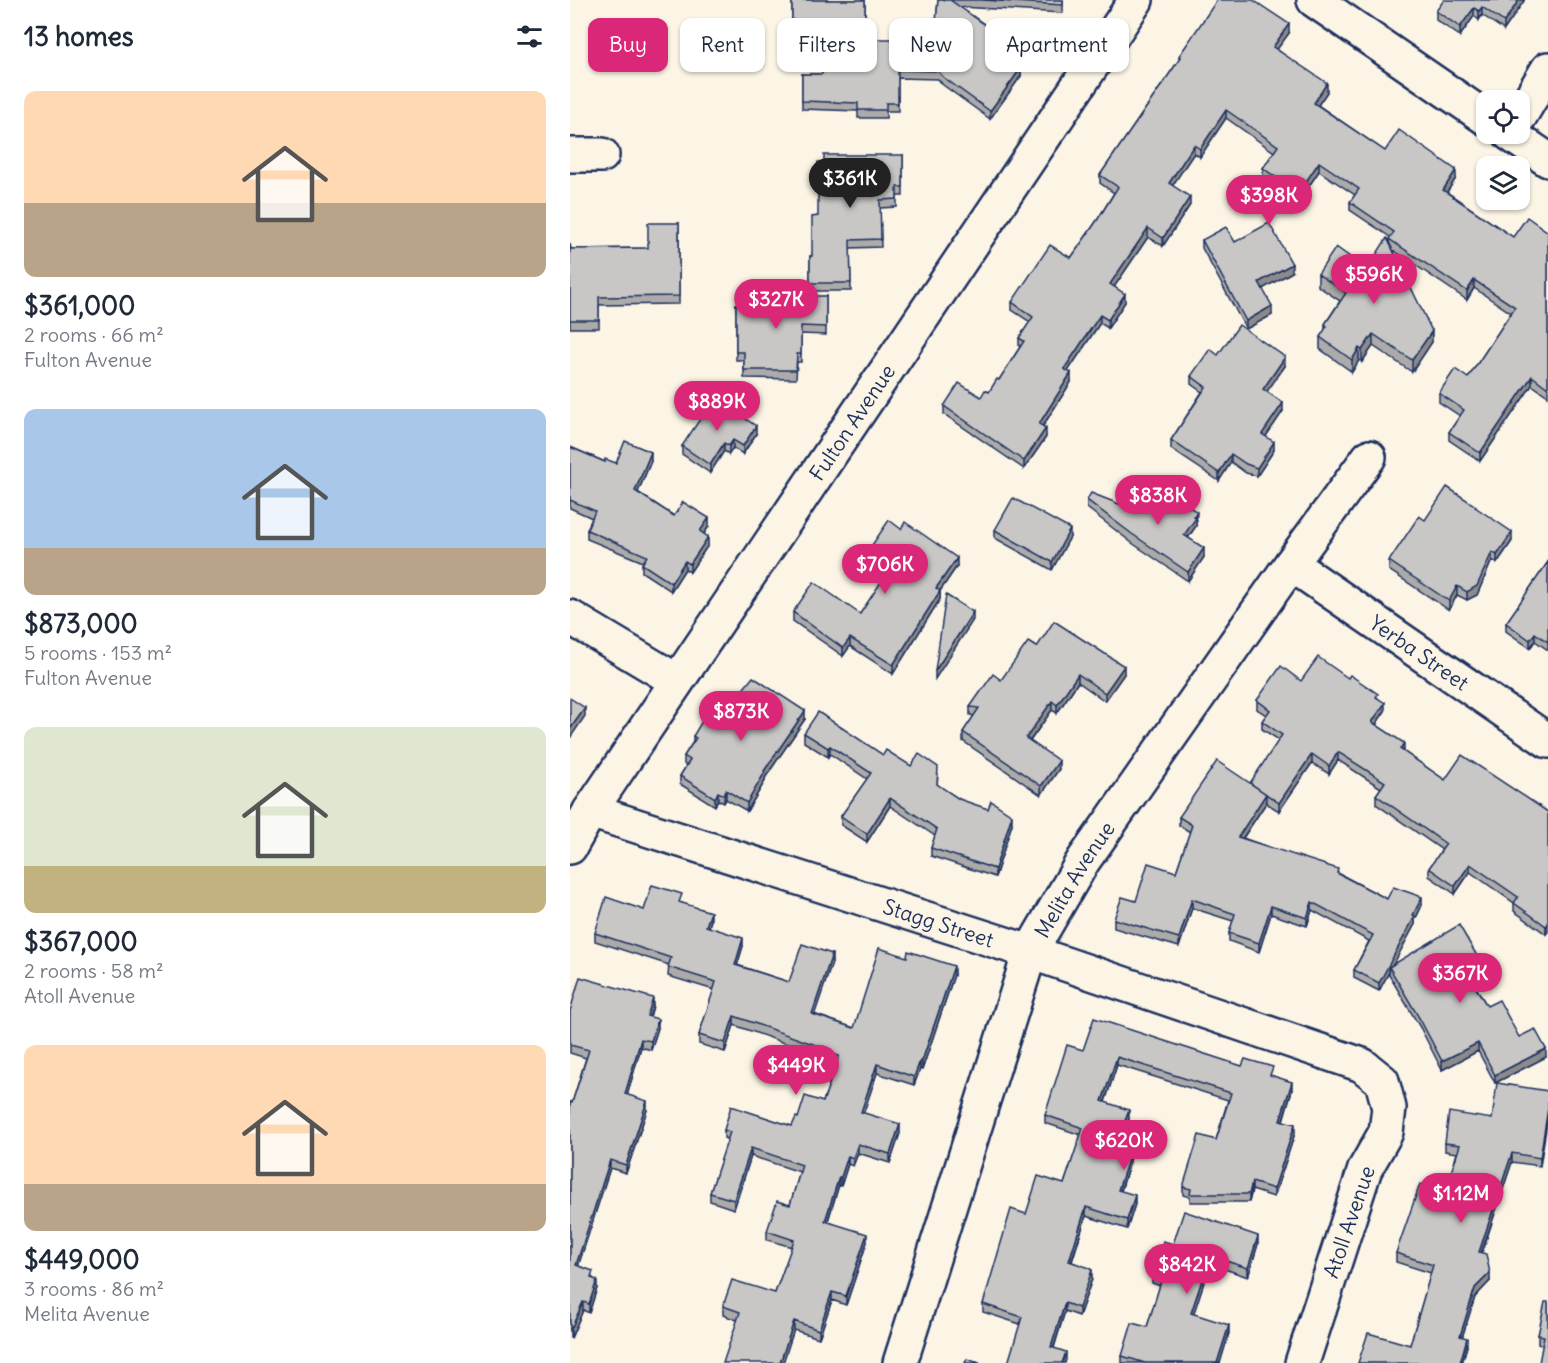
<!DOCTYPE html>
<html lang="en">
<head>
<meta charset="utf-8">
<style>
	:root { --surface:#fff; --page:#f6f6f7; --text:#1f2937; --muted:#747a83; --accent:#db2777 }
	body { margin:0; font-family:Delius,sans-serif; background:var(--page); color:var(--text); height:100vh; display:flex; flex-direction:column; font-size:22px; white-space:nowrap }
	* { box-sizing:border-box; margin:0 }
	p { font-size:20px; color:var(--muted) }
	.icon { flex:none; width:33px; height:33px; fill:none; stroke:currentColor; stroke-width:2; stroke-linecap:round; stroke-linejoin:round }
	.map { position:relative; flex:1; overflow:hidden }
	.drawer { display:flex; flex-direction:column; background:var(--surface); width:570px }
	.drawer>* { flex:none }
	.banner { position:absolute; left:18px; top:18px; width:570px; height:54px; display:flex; gap:12px }
	.buttons { position:absolute; left:906px; top:90px; display:grid; gap:12px }
	.buttons a { display:grid; place-items:center; width:54px; height:54px; border-radius:12px; background:var(--surface); box-shadow:0 2px 4px #0004; font-size:30px }
	.price { position:absolute; translate:-50% -51px; padding:0 14px; border-radius:21px; background:var(--accent); color:#fff; font-size:20px; line-height:39px; filter:drop-shadow(0 2px 3px #0008) }
	.price::after { content:''; position:absolute; left:50%; top:36px; width:18px; height:14px; margin-left:-9px; background:inherit; clip-path:polygon(0 0,100% 0,50% 100%) }
	.price.on { background:#222; color:#fff }
	ul { padding:0; list-style:none }
	li { display:grid; align-content:center; gap:12px; height:318px; padding:0 24px }
	li span { display:grid; place-items:center; height:186px; border-radius:12px; color:#555 }
	li>.icon { margin-inline-start:auto }
	span .icon { width:108px; height:108px; fill:#fffc; stroke-width:1 }
	li b { font-size:26px }
	h2 { display:flex; justify-content:space-between; align-items:center; height:72px; padding:0 24px; font-size:26px }
	.pill { padding:0 21px; border-radius:12px; background:var(--surface); box-shadow:0 2px 4px #0004; font-size:21px; line-height:54px }
	.pill.on { background:var(--accent); color:#fff }
	main { display:flex; flex:1; min-height:0 }
	.map>svg:first-child { display:block }
</style>
</head>
<body>
<main>
<section class="drawer">
<h2>13 homes<svg class="icon" aria-label="filters" viewBox="0 0 24 24"><path d="M4 7h16M4 17h16"/><circle cx="9" cy="7" r="2"/><circle cx="15" cy="17" r="2"/></svg></h2>
<ul>
<li><span style="background:linear-gradient(#ffd9b3 60%,#b9a48a 0)"><svg class="icon" aria-label="home" viewBox="0 0 24 24"><path d="M3 11l9-7 9 7M6 9v11h12V9"/></svg></span><div><b>$361,000</b><p>2 rooms · 66 m²</p><p>Fulton Avenue</p></div></li>
<li><span style="background:linear-gradient(#a9c7e8 75%,#b9a48a 0)"><svg class="icon" aria-label="home" viewBox="0 0 24 24"><path d="M3 11l9-7 9 7M6 9v11h12V9"/></svg></span><div><b>$873,000</b><p>5 rooms · 153 m²</p><p>Fulton Avenue</p></div></li>
<li><span style="background:linear-gradient(#dfe7d0 75%,#c2b280 0)"><svg class="icon" aria-label="home" viewBox="0 0 24 24"><path d="M3 11l9-7 9 7M6 9v11h12V9"/></svg></span><div><b>$367,000</b><p>2 rooms · 58 m²</p><p>Atoll Avenue</p></div></li>
<li><span style="background:linear-gradient(#ffd9b3 75%,#b9a48a 0)"><svg class="icon" aria-label="home" viewBox="0 0 24 24"><path d="M3 11l9-7 9 7M6 9v11h12V9"/></svg></span><div><b>$449,000</b><p>3 rooms · 86 m²</p><p>Melita Avenue</p></div></li>
</ul>
</section>
<div class="map">
<svg width="978" height="1363" viewBox="0 0 978 1363">
	<rect width="100%" height="100%" fill="#fcf5e5"/>
	<filter id="ink" filterUnits="userSpaceOnUse"><feTurbulence type="fractalNoise" baseFrequency=".0167" numOctaves="2"/><feDisplacementMap in="SourceGraphic" scale="12" xChannelSelector="R" yChannelSelector="G"/><feConvolveMatrix kernelMatrix="1 2 1 2 8 2 1 2 1" color-interpolation-filters="sRGB"/></filter>
	<g filter="url(#ink)">
		<g fill="none" stroke-linecap="round" stroke-linejoin="round">
			<g stroke="#1b2f5e" stroke-width="38">
				<g id="minor">
					<polyline points="744,0 916,118"/>
					<polyline points="950,116 978,69"/>
					<polyline points="940,134 978,160"/>
					<polyline points="0,155 32,155"/>
					<path id="s1" d="M721 564 978 741"/>
					<polyline points="0,617 107,681"/>
					<path id="s2" d="M20 811 460 952 792 1065 812 1081 819 1108 816 1132 795 1169 732 1363"/>
					<path id="s3" d="M0 847 20 811 566 0"/>
					<path id="s4" d="M330 1363 460 952 513 861 721 564 799 457"/>
				</g>
			</g>
			<use href="#minor" stroke="#fcf5e5" stroke-width="33"/>
		</g>
		<g fill="#acabaa" stroke="#1b2f5e" stroke-width="1.5">
			<rect x="222" y="0" width="73" height="28"/>
			<polygon points="368,0 493,0 493,13 389,7 455,61 451,67 451,76 420,119 373,85 368,79 328,78 328,111 316,111 316,118 288,118 288,111 232,109 232,74 252,74 285,64 338,39 365,34"/>
			<polygon points="954,0 934,30 912,15 909,20 904,16 890,36 866,20 866,11"/>
			<polygon points="719,33 707,49 757,92 748,105 815,151 886,178 877,192 943,237 978,232 978,396 962,385 910,461 879,440 879,432 890,416 869,402 869,393 898,378 941,313 904,288 897,300 823,250 862,342 842,372 803,346 792,362 789,360 782,372 750,349 750,337 755,330 755,324 770,301 748,286 748,274 797,269 819,242 820,237 780,210 780,202 785,195 749,171 729,201 693,176 693,168 704,152 656,118 630,157 624,153 602,185 620,205 593,246 578,237 544,287 555,302 538,328 530,323 498,371 501,382 473,426 476,437 454,469 374,414 374,406 411,397 419,392 429,380 450,347 449,346 449,338 460,322 442,310 442,302 501,258 528,219 544,193 530,183 530,175 609,60 609,56"/>
			<polygon points="333,155 333,196 327,196 327,207 310,208 311,247 280,248 281,291 240,291 240,256 242,256 248,216"/>
			<polygon points="109,223 109,304 29,305 29,328 0,328 0,244 1,249 78,248"/>
			<polygon points="632,240 665,242 722,272 692,289 702,315 676,329 632,248"/>
			<polygon points="256,296 256,335 231,334 231,362 227,362 226,379 174,378 174,360 166,360 166,304 183,304"/>
			<polygon points="648,355 715,366 697,391 713,411 696,436 704,450 687,476 676,473 661,462 649,481 601,449 601,440 632,392 621,384 621,376"/>
			<polygon points="186,434 173,454 163,448 159,454 154,451 140,473 112,454 112,446"/>
			<polygon points="0,447 35,462 46,463 81,461 68,492 104,516 139,526 134,534 138,545 120,572 115,569 101,591 72,572 72,564 73,562 17,539 17,530 22,518 0,508"/>
			<polygon points="517,500 562,509 579,509 627,520 626,522 626,526 618,538 634,557 618,581 562,543 517,508"/>
			<polygon points="906,508 942,541 927,563 922,560 907,595 897,600 887,595 879,610 819,570 819,561 855,520"/>
			<polygon points="425,530 500,537 482,570 425,538"/>
			<polygon points="298,551 387,566 370,591 370,599 323,674 280,646 273,656 223,621 223,612 290,614 318,573 298,559"/>
			<polygon points="978,562 978,650 965,641 960,648 936,631 936,623"/>
			<polygon points="467,647 554,674 535,701 508,682 487,713 482,710 460,741 489,769 471,795 393,741 393,732 404,716 400,715 400,707 431,680"/>
			<polygon points="778,678 808,698 815,711 806,724 833,751 875,780 978,812 976,934 944,911 944,903 900,872 885,894 859,876 859,868 872,850 806,804 806,795 811,788 768,760 759,774 742,763 709,811 696,803 673,838 768,873 817,899 852,905 845,920 845,924 823,964 910,969 899,976 917,1006 949,1037 976,1057 925,1083 908,1051 872,1070 851,1029 819,975 819,972 809,991 784,978 784,970 799,941 742,910 737,926 701,914 689,952 659,941 659,933 663,921 622,908 609,947 544,928 544,919 566,901 606,872 620,832 609,825 609,817 680,784 709,740 692,729 692,721 696,715 687,709 687,700 731,681"/>
			<polygon points="170,693 235,719 195,778 195,781 177,811 156,799 154,803 148,800 145,806 110,784 110,776 116,766 114,764 114,756 123,742 123,736 147,720"/>
			<polygon points="234,733 313,755 341,766 368,775 367,785 389,799 442,824 425,877 361,856 361,848 365,836 320,806 297,842 271,825 271,816 297,779 260,754 258,757 234,742"/>
			<polygon points="112,903 141,920 139,927 173,946 167,965 219,982 262,963 244,1014 284,1028 384,975 352,1070 350,1069 344,1085 307,1073 293,1113 330,1133 320,1163 288,1153 283,1166 278,1164 271,1186 269,1185 258,1221 297,1242 276,1305 262,1300 249,1338 224,1330 167,1320 153,1315 153,1306 205,1293 222,1247 197,1240 197,1231 220,1205 230,1172 181,1156 164,1209 140,1201 140,1193 158,1140 154,1138 154,1130 222,1126 228,1118 253,1102 266,1064 256,1061 256,1058 164,1025 155,1052 129,1044 129,1035 144,990 98,976 99,965 25,941 25,933 74,910"/>
			<polygon points="83,1006 80,1017 88,1028 81,1050 71,1047 57,1095 77,1110 56,1173 40,1168 8,1266 23,1278 27,1288 19,1313 13,1310 1,1338 0,1338 0,1102 2,1103 16,1058 0,1053 0,1011"/>
			<polygon points="513,1050 703,1076 722,1090 713,1121 725,1133 704,1197 682,1190 679,1202 620,1202 620,1197 613,1195 613,1187 646,1140 658,1100 547,1065 535,1102 559,1119 548,1150 560,1162 551,1191 565,1204 557,1229 516,1216 502,1262 520,1270 522,1279 509,1316 495,1311 484,1348 496,1360 450,1324 413,1312 413,1304 456,1214 494,1184 511,1135 475,1123 475,1115"/>
			<polygon points="978,1091 970,1166 942,1162 912,1253 920,1281 905,1297 892,1337 897,1346 892,1363 788,1363 840,1345 861,1273 826,1262 826,1253 875,1192 887,1153 875,1151 875,1143"/>
			<polygon points="603,1244 688,1244 678,1277 640,1264 623,1314 659,1333 650,1363 552,1363 552,1356 577,1327 590,1286 582,1283 582,1275"/>
			<polygon points="978,1302 978,1363 972,1344 968,1344 968,1335"/>
		</g>
		<g fill="#8c8b8b" stroke="#1b2f5e" stroke-width="1.5">
			<polygon points="949,0 954,0 954,1 934,30 934,22"/>
			<polygon points="912,7 912,15 909,20 909,11"/>
			<polygon points="904,8 904,16 890,36 890,27"/>
			<polygon points="719,24 719,33 703,55 703,47"/>
			<polygon points="455,53 455,61 447,73 447,64"/>
			<polygon points="451,68 451,76 420,119 420,111"/>
			<polygon points="757,83 757,92 744,111 744,103"/>
			<polygon points="656,110 656,118 630,157 630,149"/>
			<polygon points="624,145 624,153 599,191 599,183"/>
			<polygon points="749,162 749,171 729,201 729,192"/>
			<polygon points="886,170 886,178 873,198 873,190"/>
			<polygon points="620,197 620,205 593,246 593,238"/>
			<polygon points="578,228 578,237 540,293 540,284"/>
			<polygon points="722,264 722,272 689,291 689,282"/>
			<polygon points="904,280 904,288 897,300 897,291"/>
			<polygon points="555,294 555,302 538,328 538,320"/>
			<polygon points="702,306 702,315 676,329 676,321"/>
			<polygon points="530,315 530,323 494,377 494,369"/>
			<polygon points="862,331 862,342 842,372 842,360"/>
			<polygon points="803,334 803,346 792,362 792,350"/>
			<polygon points="789,348 789,360 782,372 782,360"/>
			<polygon points="715,357 715,366 693,397 693,389"/>
			<polygon points="501,373 501,382 469,432 469,424"/>
			<polygon points="962,376 962,385 910,461 910,453"/>
			<polygon points="713,403 713,411 692,442 692,434"/>
			<polygon points="186,426 186,434 173,454 173,446"/>
			<polygon points="476,428 476,437 454,469 454,461"/>
			<polygon points="163,440 163,448 159,454 159,446"/>
			<polygon points="704,442 704,450 687,476 687,468"/>
			<polygon points="154,443 154,451 140,473 140,465"/>
			<polygon points="81,452 81,461 65,499 65,491"/>
			<polygon points="661,454 661,462 649,481 649,473"/>
			<polygon points="627,512 626,526 614,543 614,535"/>
			<polygon points="139,518 139,526 130,540 130,531"/>
			<polygon points="500,529 500,537 482,570 482,562"/>
			<polygon points="942,532 942,541 927,563 927,555"/>
			<polygon points="138,537 138,545 120,572 120,564"/>
			<polygon points="634,548 634,557 618,581 618,572"/>
			<polygon points="922,552 922,560 907,595 897,600 897,592"/>
			<polygon points="387,558 387,566 366,597 366,588"/>
			<polygon points="115,561 115,569 101,591 101,583"/>
			<polygon points="887,586 887,595 879,610 879,601"/>
			<polygon points="370,591 370,599 323,674 323,665"/>
			<polygon points="403,612 403,620 365,679 365,671"/>
			<polygon points="965,633 965,641 960,648 960,640"/>
			<polygon points="280,638 280,646 273,656 273,648"/>
			<polygon points="554,666 554,674 535,701 535,693"/>
			<polygon points="508,674 508,682 487,713 487,705"/>
			<polygon points="482,701 482,710 456,746 456,738"/>
			<polygon points="815,703 815,711 802,730 802,722"/>
			<polygon points="15,708 15,716 0,738 0,729"/>
			<polygon points="235,711 235,719 195,778 195,781 177,811 177,803 194,771"/>
			<polygon points="834,743 834,751 830,749"/>
			<polygon points="260,746 260,754 258,757 258,748"/>
			<polygon points="768,752 768,760 759,774 759,766"/>
			<polygon points="742,754 742,763 709,811 709,803"/>
			<polygon points="489,761 489,769 471,795 471,786"/>
			<polygon points="156,790 156,799 154,803 154,795"/>
			<polygon points="148,792 148,800 145,806 145,798"/>
			<polygon points="696,794 696,803 668,845 668,837"/>
			<polygon points="320,798 320,806 297,842 297,834"/>
			<polygon points="442,815 442,824 425,877 425,869"/>
			<polygon points="900,864 900,872 885,894 885,886"/>
			<polygon points="852,897 852,905 845,920 845,924 821,969 819,967 819,972 809,991 809,983"/>
			<polygon points="622,899 622,908 609,947 609,938"/>
			<polygon points="742,902 742,910 737,926 737,918"/>
			<polygon points="701,906 701,914 689,952 689,943"/>
			<polygon points="141,912 141,920 136,935 136,926"/>
			<polygon points="978,924 978,932 976,934 976,926"/>
			<polygon points="173,938 173,946 165,973 165,965"/>
			<polygon points="262,954 262,963 242,1022 242,1014"/>
			<polygon points="910,961 910,969 895,978 895,970"/>
			<polygon points="384,966 384,975 352,1070 352,1061"/>
			<polygon points="83,998 83,1006 77,1025 77,1016"/>
			<polygon points="164,1016 164,1025 155,1052 155,1043"/>
			<polygon points="88,1019 88,1028 81,1050 81,1041"/>
			<polygon points="71,1039 71,1047 55,1103 55,1094"/>
			<polygon points="908,1043 908,1051 872,1070 872,1061"/>
			<polygon points="976,1049 976,1057 925,1083 925,1075"/>
			<polygon points="547,1057 547,1065 532,1110 532,1101"/>
			<polygon points="350,1061 350,1069 344,1085 344,1077"/>
			<polygon points="307,1064 307,1073 291,1121 291,1112"/>
			<polygon points="722,1082 722,1090 710,1129 710,1120"/>
			<polygon points="77,1101 77,1110 56,1173 56,1165"/>
			<polygon points="978,1108 978,1117 970,1166 970,1158"/>
			<polygon points="559,1110 559,1119 545,1158 545,1149"/>
			<polygon points="330,1124 330,1133 320,1163 320,1154"/>
			<polygon points="725,1124 725,1133 704,1197 704,1189"/>
			<polygon points="288,1144 288,1153 283,1166 283,1158"/>
			<polygon points="181,1148 181,1156 164,1209 164,1200"/>
			<polygon points="942,1153 942,1162 909,1260 909,1252"/>
			<polygon points="560,1154 560,1162 548,1198 548,1190"/>
			<polygon points="278,1156 278,1164 271,1186 271,1177"/>
			<polygon points="40,1160 40,1168 6,1273 6,1265"/>
			<polygon points="269,1177 269,1185 255,1229 255,1221"/>
			<polygon points="682,1182 682,1190 679,1202 679,1194"/>
			<polygon points="565,1195 565,1204 557,1229 557,1220"/>
			<polygon points="516,1207 516,1216 499,1269 499,1261"/>
			<polygon points="297,1234 297,1242 276,1305 276,1296"/>
			<polygon points="688,1236 688,1244 678,1277 678,1268"/>
			<polygon points="640,1256 640,1264 621,1322 621,1313"/>
			<polygon points="520,1268 520,1275 522,1270 522,1279 509,1316 509,1308"/>
			<polygon points="920,1273 920,1281 905,1297 890,1344 890,1336 905,1288"/>
			<polygon points="27,1280 27,1288 19,1313 19,1304"/>
			<polygon points="262,1292 262,1300 249,1338 249,1330"/>
			<polygon points="13,1302 13,1310 1,1338 1,1329"/>
			<polygon points="495,1303 495,1311 481,1356 481,1347"/>
			<polygon points="224,1321 224,1330 213,1363 210,1363"/>
			<polygon points="659,1325 659,1333 650,1363 647,1363"/>
			<polygon points="897,1338 897,1346 892,1363 890,1363"/>
			<polygon points="496,1352 496,1360 495,1363 492,1363"/>
		</g>
		<g fill="#c8c7c6" stroke="#1b2f5e" stroke-width="1.5">
			<rect x="222" y="0" width="73" height="20"/>
			<polygon points="368,0 380,0 455,53 447,64 451,68 420,111 373,77 368,71 328,70 328,103 316,103 316,110 288,110 288,103 232,101 232,74 252,74 252,64 285,64 287,39 338,39 346,38 346,34 365,34"/>
			<polygon points="413,0 493,0 493,5"/>
			<polygon points="647,0 683,0 719,24 703,47 757,83 744,103 815,151 829,130 886,170 873,190 943,237 957,217 978,232 978,388 962,376 910,453 879,432 894,410 869,393 885,369 898,378 945,307 904,280 897,291 819,239 824,232 780,202 789,189 749,162 729,192 707,178 693,168 708,146 656,110 630,149 624,145 599,183 620,197 593,238 578,228 540,284 555,294 538,320 530,315 494,369 501,373 469,424 476,428 454,461 374,406 389,383 411,397 415,390 419,392 427,379 429,380 454,341 449,338 463,317 442,302 480,245 501,258 528,219 548,187 530,175 611,57 609,56"/>
			<polygon points="874,0 949,0 934,22 912,7 909,11 904,8 890,27 866,11"/>
			<polygon points="254,155 333,155 333,187 327,187 327,199 310,200 311,239 280,240 281,283 240,283 240,256 242,256 242,217 248,216 248,162 254,162"/>
			<polygon points="78,223 109,223 109,296 29,297 29,320 0,320 0,244 0,249 78,248"/>
			<polygon points="699,223 722,264 689,282 702,306 676,321 632,240 656,227 665,242"/>
			<polygon points="817,238 862,331 842,360 803,334 792,350 789,348 782,360 750,337 757,326 755,324 776,293 748,274 766,247 797,269"/>
			<polygon points="183,296 256,296 256,327 231,326 231,354 227,354 226,370 174,370 174,352 166,352 166,304 183,304"/>
			<polygon points="669,325 715,357 693,389 713,403 692,434 704,442 687,468 676,464 661,454 649,473 601,440 636,387 621,376 640,349 648,355"/>
			<polygon points="144,398 186,426 173,446 163,440 159,446 154,443 140,465 112,446"/>
			<polygon points="55,441 81,452 65,491 104,516 113,502 139,518 130,531 138,537 120,564 115,561 101,583 72,564 77,556 17,530 25,511 0,500 0,447 35,462 35,459 46,463"/>
			<polygon points="877,487 906,506 905,507 942,532 927,555 922,552 907,586 897,592 887,586 879,601 819,561 849,516 855,520"/>
			<polygon points="593,489 627,512 624,517 626,518 614,535 634,548 618,572 562,534 517,500 521,493 562,509 568,501 579,509"/>
			<polygon points="443,498 500,529 482,562 425,530"/>
			<polygon points="319,520 331,529 335,522 387,558 366,588 370,591 323,665 280,638 273,648 223,612 244,582 290,614 321,567 298,551"/>
			<polygon points="978,562 978,642 965,633 960,640 936,623"/>
			<polygon points="376,595 403,612 365,671"/>
			<polygon points="484,621 554,666 535,693 508,674 487,705 482,701 456,738 489,761 471,786 393,732 409,708 400,707 423,674 431,680 458,642 467,647"/>
			<polygon points="748,657 778,678 780,675 808,694 806,697 815,703 802,722 834,743 830,749 875,780 892,755 978,812 978,924 976,926 944,903 948,897 900,864 885,886 859,868 876,844 806,795 815,782 768,752 759,766 742,754 709,803 680,783 712,735 692,721 700,710 687,700 711,666 731,681"/>
			<polygon points="183,677 235,711 194,771 195,772 177,803 156,790 154,795 148,792 145,798 110,776 120,760 114,756 126,738 123,736 137,713 147,720 166,690 170,693"/>
			<polygon points="0,698 15,708 0,729"/>
			<polygon points="248,712 313,755 316,750 341,766 349,754 368,767 367,784 389,799 418,809 421,801 442,815 425,869 361,848 367,829 320,798 297,834 271,816 301,773 260,746 258,748 234,733"/>
			<polygon points="647,761 696,794 668,837 768,869 767,873 817,899 823,887 852,897 843,915 845,916 809,983 784,970 803,935 742,902 737,918 701,906 689,943 659,933 665,914 622,899 609,938 544,919 552,897 566,901 578,863 606,872 622,825 609,817"/>
			<polygon points="82,885 112,894 109,902 141,912 136,926 173,938 165,965 219,982 232,944 262,954 242,1014 284,1028 309,948 337,957 338,951 384,966 352,1061 350,1061 344,1077 307,1064 291,1112 330,1124 320,1154 288,1144 283,1158 278,1156 271,1177 269,1177 255,1221 297,1234 276,1296 262,1292 249,1330 224,1321 210,1363 153,1363 170,1312 153,1306 162,1280 205,1293 224,1240 197,1231 207,1201 220,1205 232,1165 181,1148 164,1200 140,1193 160,1132 154,1130 161,1106 222,1126 226,1117 228,1118 235,1096 253,1102 269,1056 256,1052 257,1049 164,1016 155,1043 129,1035 146,982 98,967 101,958 25,933 36,897 74,910"/>
			<polygon points="889,925 910,961 895,970 917,1006 929,1000 949,1037 965,1029 976,1049 925,1075 908,1043 872,1061 851,1021 819,967"/>
			<polygon points="10,977 83,998 77,1016 88,1019 81,1041 71,1039 55,1094 77,1101 56,1165 40,1160 6,1265 23,1271 21,1278 27,1280 19,1304 13,1302 1,1329 0,1329 0,1102 2,1103 19,1050 0,1045 0,1011"/>
			<polygon points="524,1018 672,1066 675,1059 703,1067 700,1075 722,1082 710,1120 725,1124 704,1189 682,1182 679,1194 620,1194 621,1189 613,1187 629,1135 646,1140 661,1093 547,1057 532,1101 559,1110 545,1149 560,1154 548,1190 565,1195 557,1220 516,1207 499,1261 520,1268 520,1269 522,1270 509,1308 495,1303 481,1347 496,1352 492,1363 438,1363 452,1317 413,1304 441,1209 456,1214 468,1176 494,1184 513,1128 475,1115 497,1045 513,1050"/>
			<polygon points="927,1083 978,1091 978,1108 970,1158 942,1153 909,1252 916,1254 920,1273 905,1288 890,1336 897,1338 890,1363 788,1363 798,1333 840,1345 863,1265 826,1253 850,1184 875,1192 890,1145 875,1143 879,1112 922,1119"/>
			<polygon points="614,1211 688,1236 678,1268 640,1256 621,1313 659,1325 647,1363 575,1363 552,1356 562,1323 577,1327 592,1278 582,1275 593,1241 603,1244"/>
			<polygon points="975,1302 978,1302 978,1363 969,1363 974,1336 968,1335"/>
			<polygon points="397,1359 410,1363 395,1363"/>
		</g>
	</g>
	<g text-anchor="middle" dominant-baseline="central" stroke-width="4.5" stroke-linejoin="round" paint-order="stroke">
		<g font-size="21" fill="#1b2f5e" stroke="#fcf5e5">
			<text stroke="none"><textPath href="#s3" startOffset="510">Fulton Avenue</textPath></text>
			<text stroke="none"><textPath href="#s1" startOffset="156">Yerba Street</textPath></text>
			<text stroke="none"><textPath href="#s4" startOffset="516">Melita Avenue</textPath></text>
			<text stroke="none"><textPath href="#s2" startOffset="366">Stagg Street</textPath></text>
			<text transform="translate(779 1222) rotate(-71)">Atoll Avenue</text>
		</g>
	</g>
</svg>
<div class="buttons">
<a><svg class="icon" aria-label="locate" viewBox="0 0 24 24"><circle cx="12" cy="12" r="6"/><path d="M12 2v4M12 18v4M2 12h4M18 12h4"/></svg></a>
<a><svg class="icon" aria-label="layers" viewBox="0 0 24 24"><path d="M12 4l9 5-9 5-9-5zM3 14l9 5 9-5"/></svg></a>
</div>
<b class="price on" style="left:280px;top:209px">$361K</b>
<b class="price" style="left:699px;top:226px">$398K</b>
<b class="price" style="left:804px;top:305px">$596K</b>
<b class="price" style="left:206px;top:330px">$327K</b>
<b class="price" style="left:147px;top:432px">$889K</b>
<b class="price" style="left:588px;top:526px">$838K</b>
<b class="price" style="left:315px;top:595px">$706K</b>
<b class="price" style="left:171px;top:742px">$873K</b>
<b class="price" style="left:890px;top:1004px">$367K</b>
<b class="price" style="left:226px;top:1096px">$449K</b>
<b class="price" style="left:554px;top:1171px">$620K</b>
<b class="price" style="left:891px;top:1224px">$1.12M</b>
<b class="price" style="left:617px;top:1295px">$842K</b>
<div class="banner">
<a class="pill on">Buy</a>
<a class="pill">Rent</a>
<a class="pill">Filters</a>
<a class="pill">New</a>
<a class="pill">Apartment</a>
</div>
</div>
</main>
</body>
</html>
